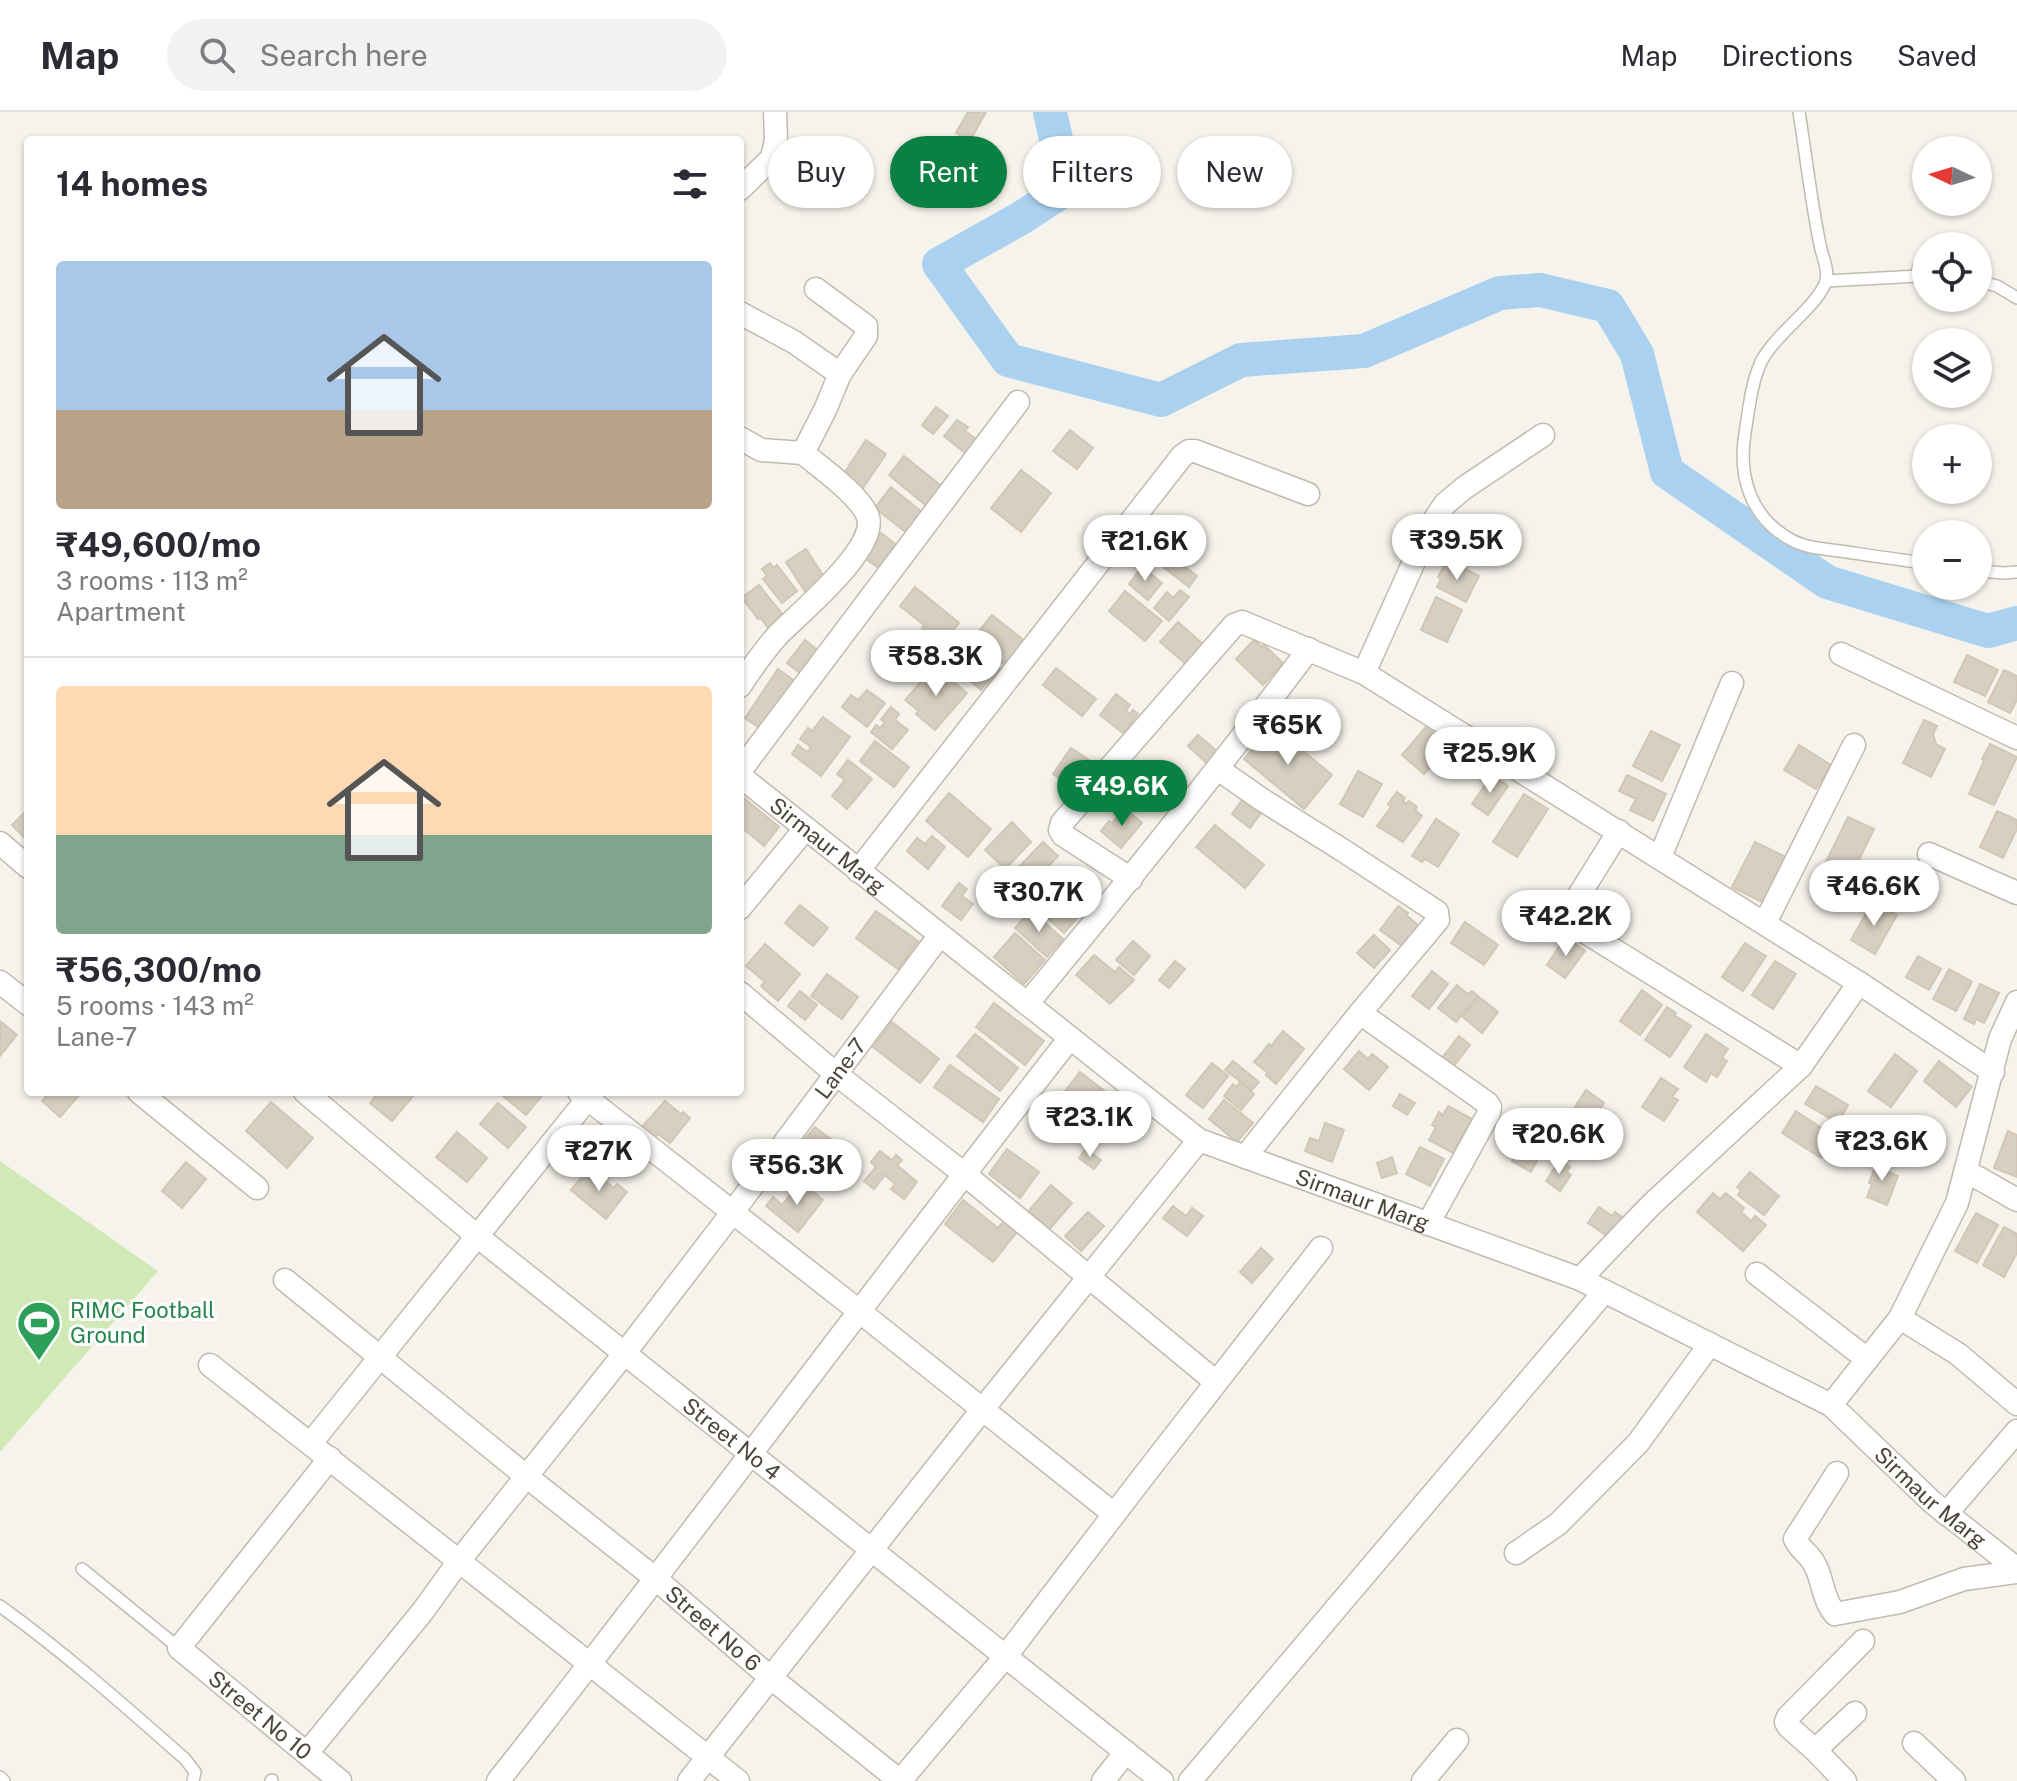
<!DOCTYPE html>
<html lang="en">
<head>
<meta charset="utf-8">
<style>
	:root { --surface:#fff; --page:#f2f2f3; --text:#2b2b33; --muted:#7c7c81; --line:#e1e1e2; --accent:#0b8043 }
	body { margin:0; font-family:"Public Sans",sans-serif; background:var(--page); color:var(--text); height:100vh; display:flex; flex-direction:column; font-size:30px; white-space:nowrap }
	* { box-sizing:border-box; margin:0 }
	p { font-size:26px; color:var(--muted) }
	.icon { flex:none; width:44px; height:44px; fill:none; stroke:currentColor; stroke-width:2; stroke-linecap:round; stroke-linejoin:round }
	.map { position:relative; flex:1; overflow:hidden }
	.details { position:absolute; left:24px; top:24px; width:720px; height:960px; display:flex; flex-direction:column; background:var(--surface); border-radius:8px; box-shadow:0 2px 6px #0004 }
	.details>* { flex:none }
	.guide { position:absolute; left:768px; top:24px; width:760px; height:72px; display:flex; gap:16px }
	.needle { width:52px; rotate:274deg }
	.fabs { position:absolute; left:1912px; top:24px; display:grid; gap:16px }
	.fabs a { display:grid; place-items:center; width:80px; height:80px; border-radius:50%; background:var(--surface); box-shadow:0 2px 6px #0004; font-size:40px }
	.price { position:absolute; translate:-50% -68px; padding:0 18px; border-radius:28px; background:#fff; color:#222; font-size:26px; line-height:52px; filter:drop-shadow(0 2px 4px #0008) }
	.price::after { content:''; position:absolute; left:50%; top:48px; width:24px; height:18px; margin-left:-12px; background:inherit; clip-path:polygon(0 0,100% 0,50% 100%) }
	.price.on { background:var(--accent); color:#fff }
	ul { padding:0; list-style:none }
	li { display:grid; align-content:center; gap:16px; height:424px; padding:0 32px }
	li+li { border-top:2px solid var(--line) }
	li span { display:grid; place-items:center; height:248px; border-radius:8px; color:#555 }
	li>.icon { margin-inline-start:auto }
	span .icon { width:144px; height:144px; fill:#fffc; stroke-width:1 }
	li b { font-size:34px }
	h2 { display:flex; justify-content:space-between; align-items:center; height:96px; padding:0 32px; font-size:34px }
	.pill { padding:0 28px; border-radius:36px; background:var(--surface); box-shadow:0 2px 6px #0004; font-size:28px; line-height:72px }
	.pill.on { background:var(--accent); color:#fff }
	header { display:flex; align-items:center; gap:48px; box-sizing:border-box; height:112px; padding:0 40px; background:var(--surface); border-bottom:2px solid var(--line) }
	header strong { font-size:38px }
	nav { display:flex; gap:44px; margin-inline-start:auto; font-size:28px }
	.search { width:560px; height:72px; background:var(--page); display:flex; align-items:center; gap:20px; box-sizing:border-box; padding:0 28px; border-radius:44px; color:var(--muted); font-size:30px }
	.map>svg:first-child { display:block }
</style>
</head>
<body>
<header>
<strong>Map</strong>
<div class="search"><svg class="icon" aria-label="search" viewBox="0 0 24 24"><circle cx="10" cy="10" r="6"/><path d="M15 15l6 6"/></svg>Search here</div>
<nav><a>Map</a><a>Directions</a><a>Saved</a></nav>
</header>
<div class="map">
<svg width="2017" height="1669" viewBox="0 0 2017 1669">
	<rect width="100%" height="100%" fill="#f6f3ec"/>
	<polygon fill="#d1e9b6" points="0,1049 158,1159 0,1340"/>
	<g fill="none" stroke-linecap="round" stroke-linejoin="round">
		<polyline stroke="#aad2f0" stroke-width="34" points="1050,0 1067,76 1021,106 939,152 1008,248 1161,288 1241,248 1364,239 1500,181 1540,178 1608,194 1637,242 1667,360 1827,470 1988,519 2017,511"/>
	</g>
	<g fill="#d7cfc1" stroke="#d2c7b4" stroke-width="2">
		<polygon points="968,0 986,0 970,29 956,21"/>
		<polygon points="936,295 948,304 933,322 922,313"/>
		<polygon points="957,308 968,315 965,319 976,327 971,334 975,338 970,345 944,324"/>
		<polygon points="1070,318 1093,336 1077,357 1053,339"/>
		<polygon points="866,328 886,342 863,376 843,363"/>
		<polygon points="904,344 944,376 929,396 889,363"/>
		<polygon points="1021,358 1051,381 1021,420 991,396"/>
		<polygon points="891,375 923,401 907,421 875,396"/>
		<polygon points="881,421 895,432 885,447 889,450 883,459 863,445"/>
		<polygon points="1157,433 1197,464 1189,475 1148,443"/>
		<polygon points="806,437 826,468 806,481 786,450"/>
		<polygon points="770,451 774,456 777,453 797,479 782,491 763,467 767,464 762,457"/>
		<polygon points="1445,451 1462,459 1463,456 1479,464 1466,490 1437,475 1441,467 1438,465"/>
		<polygon points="1142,455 1162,471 1148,488 1129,472"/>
		<polygon points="759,473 784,504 768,516 760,505 758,507 742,486"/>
		<polygon points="915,475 959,511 942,532 922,516 924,513 900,494"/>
		<polygon points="1180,478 1189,485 1169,509 1154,496 1167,480 1173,486"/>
		<polygon points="1125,479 1162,509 1145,529 1109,499"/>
		<polygon points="1436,485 1462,498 1447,530 1421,518"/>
		<polygon points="992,503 1026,530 1006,554 978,531 985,523 979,519"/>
		<polygon points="1178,510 1203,532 1186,552 1160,530"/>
		<polygon points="805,528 822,542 805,565 787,551"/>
		<polygon points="1254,528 1262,535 1264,533 1283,551 1263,573 1236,547"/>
		<polygon points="968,530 999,557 981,578 950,551"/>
		<polygon points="1967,543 1998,558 1985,584 1954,570"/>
		<polygon points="933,556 946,568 949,566 967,581 935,618 916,602 919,599 905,588"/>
		<polygon points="1056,556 1096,587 1082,604 1043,573"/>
		<polygon points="778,557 800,573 767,621 745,606"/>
		<polygon points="2004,558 2017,564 2017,588 2010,601 1988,590"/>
		<polygon points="867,578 885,591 867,615 842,595 851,583 858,588"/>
		<polygon points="1116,582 1130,593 1126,599 1130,602 1133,598 1138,602 1123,621 1100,603"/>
		<polygon points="891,595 899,602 895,608 908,618 892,637 871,620 876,613 880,616 885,611 881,607"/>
		<polygon points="823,605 850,625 821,664 792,642 798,633 807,640 811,635 800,627 808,616 812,619"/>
		<polygon points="1924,608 1937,614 1933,622 1936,632 1945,637 1931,665 1903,651"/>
		<polygon points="1272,613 1332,663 1304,697 1244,647"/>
		<polygon points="1426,615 1448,634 1424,662 1402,643"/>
		<polygon points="1651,619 1680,633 1662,669 1633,654"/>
		<polygon points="1198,623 1224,645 1213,657 1188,634"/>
		<polygon points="875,629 909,655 894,675 860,649"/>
		<polygon points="1990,632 2017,645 1994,693 1969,682 1984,649 1982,647"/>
		<polygon points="1799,633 1831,653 1816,677 1784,658"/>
		<polygon points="1071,636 1092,650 1074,677 1053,662"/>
		<polygon points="848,648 872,667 847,697 832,684 845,668 837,662"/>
		<polygon points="1358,659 1382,672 1363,705 1340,692"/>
		<polygon points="1492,663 1508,674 1488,703 1472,692"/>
		<polygon points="1627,663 1666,682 1653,709 1630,698 1636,687 1619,679"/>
		<polygon points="1397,680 1405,686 1403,689 1406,692 1409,689 1417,695 1415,698 1422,704 1403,730 1377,714 1391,695 1388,692"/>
		<polygon points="949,681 991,717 968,745 926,709"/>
		<polygon points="1524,682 1548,697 1517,745 1493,730"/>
		<polygon points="1245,684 1264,697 1250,716 1232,702"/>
		<polygon points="744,686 779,715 764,734 740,714 740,691"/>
		<polygon points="1124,696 1142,711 1121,736 1101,719 1109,709 1112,711"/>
		<polygon points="28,697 28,729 12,713"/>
		<polygon points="1997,699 2017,708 2017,717 2003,746 1980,735"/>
		<polygon points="1848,705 1874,717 1843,781 1817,768"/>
		<polygon points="1436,707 1459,722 1438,755 1425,747 1422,750 1412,744"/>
		<polygon points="1012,710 1031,730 1005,757 985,738"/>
		<polygon points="1215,713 1264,753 1245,776 1196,735"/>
		<polygon points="932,724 945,735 928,757 907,739 917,726 925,732"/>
		<polygon points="1043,730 1058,744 1029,775 1014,760"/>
		<polygon points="1755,730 1788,746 1764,791 1732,775"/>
		<polygon points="1891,760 1915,773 1905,793 1881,781"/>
		<polygon points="959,771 967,777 962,784 973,792 961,808 942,794"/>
		<polygon points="1052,783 1077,806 1064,821 1039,798"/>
		<polygon points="1873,789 1897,803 1875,842 1851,828"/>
		<polygon points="800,793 828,816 813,834 785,811"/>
		<polygon points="1398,794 1408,801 1406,803 1418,813 1402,834 1380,818"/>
		<polygon points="1031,798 1063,827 1047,845 1015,816"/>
		<polygon points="876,799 918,829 898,857 856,826"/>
		<polygon points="1465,810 1498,833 1484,853 1451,831"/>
		<polygon points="1015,821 1045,848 1024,872 994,845"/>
		<polygon points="1374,823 1390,838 1374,856 1357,841"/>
		<polygon points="1565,825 1585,839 1565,866 1547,853"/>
		<polygon points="1133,829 1150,844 1134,863 1116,848"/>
		<polygon points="1745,831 1766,844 1743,879 1722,865"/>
		<polygon points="765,832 800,862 778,889 761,874 765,870 746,854"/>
		<polygon points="1094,843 1115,860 1119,855 1134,868 1110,892 1076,863"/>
		<polygon points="1918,844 1941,857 1929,878 1906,865"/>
		<polygon points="1175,849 1185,857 1169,876 1159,868"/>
		<polygon points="1775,849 1796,862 1773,897 1752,883"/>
		<polygon points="1949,857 1972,870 1956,899 1933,887"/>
		<polygon points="1432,859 1448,872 1429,897 1412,884"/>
		<polygon points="827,862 858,885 842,907 811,884"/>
		<polygon points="1980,872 1999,881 1984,911 1976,907 1974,912 1964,907"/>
		<polygon points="1457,873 1468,882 1472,879 1478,884 1456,910 1438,896"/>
		<polygon points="1642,878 1662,893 1640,923 1620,909"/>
		<polygon points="800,879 817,893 805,908 788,894"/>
		<polygon points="1479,885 1498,900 1482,921 1463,905"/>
		<polygon points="994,891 1044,929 1025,953 976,915"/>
		<polygon points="1667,895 1676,901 1674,903 1691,914 1670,945 1645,928"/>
		<polygon points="0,909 17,923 0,944"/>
		<polygon points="892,910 939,947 920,971 873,935"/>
		<polygon points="1283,919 1304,937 1276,972 1266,963 1267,960 1254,950 1269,932 1271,934"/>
		<polygon points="975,922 1018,956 1000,979 957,944"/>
		<polygon points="1706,922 1728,937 1722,946 1727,949 1717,965 1711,961 1706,970 1684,955"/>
		<polygon points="1459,924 1470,933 1453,955 1442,946"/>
		<polygon points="1359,939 1368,947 1372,942 1388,955 1369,978 1344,957"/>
		<polygon points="1895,942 1917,959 1891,995 1868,979"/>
		<polygon points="1233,949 1259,970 1252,978 1225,958"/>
		<polygon points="1939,949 1972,975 1956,995 1924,969"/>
		<polygon points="1212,951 1228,964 1203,996 1186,983"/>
		<polygon points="950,953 999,987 983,1010 934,975"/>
		<polygon points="1080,960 1112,985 1094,1009 1061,984"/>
		<polygon points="1661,966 1678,977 1672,985 1678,988 1664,1009 1642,995"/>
		<polygon points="1240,970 1254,982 1241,998 1224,984 1233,972 1236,975"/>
		<polygon points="1816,974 1848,993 1838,1011 1805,992"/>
		<polygon points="1586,978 1604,991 1593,1007 1575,995"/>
		<polygon points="50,980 82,980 60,1005 42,989"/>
		<polygon points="379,980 410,980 414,983 392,1009 370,991"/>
		<polygon points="506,980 545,980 526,1003 503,984"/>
		<polygon points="1400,982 1415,991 1407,1003 1393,994"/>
		<polygon points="1224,988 1253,1011 1237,1030 1209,1007"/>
		<polygon points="665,989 681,1002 683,1000 690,1006 670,1031 658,1022 654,1027 641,1016"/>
		<polygon points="271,990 313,1026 287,1056 246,1019"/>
		<polygon points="498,991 526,1015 508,1036 480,1012"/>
		<polygon points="1448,994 1472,1007 1453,1041 1429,1028 1436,1015 1432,1013 1439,1000 1443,1003"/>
		<polygon points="1796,999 1835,1025 1821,1046 1782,1021"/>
		<polygon points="1878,1008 1917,1022 1909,1042 1871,1028"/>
		<polygon points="1325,1011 1344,1018 1332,1050 1305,1039 1310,1026 1319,1029"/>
		<polygon points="815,1015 836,1031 833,1035 841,1042 836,1049 846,1058 834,1073 792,1039 799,1031 801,1032"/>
		<polygon points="2008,1019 2017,1023 2017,1065 1994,1056"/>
		<polygon points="457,1020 487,1046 467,1070 436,1045"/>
		<polygon points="1521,1033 1540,1043 1531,1060 1512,1049"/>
		<polygon points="1420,1035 1444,1047 1430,1074 1406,1062"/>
		<polygon points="1007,1037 1039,1060 1020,1086 989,1062"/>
		<polygon points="1086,1037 1101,1048 1094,1057 1079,1046"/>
		<polygon points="880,1039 892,1048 896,1043 902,1048 897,1053 917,1070 904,1087 891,1077 895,1072 885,1063 874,1077 864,1069 876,1055 871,1050"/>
		<polygon points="1392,1045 1397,1061 1382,1066 1377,1051"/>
		<polygon points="1560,1048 1570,1055 1567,1060 1571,1063 1560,1079 1546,1069"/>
		<polygon points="1878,1048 1891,1053 1888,1060 1898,1064 1887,1093 1867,1085 1872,1072 1869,1071"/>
		<polygon points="186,1050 206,1067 182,1096 162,1079"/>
		<polygon points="589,1056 614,1076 617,1072 627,1080 606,1107 571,1078"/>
		<polygon points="1750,1060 1779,1084 1764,1103 1738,1083 1741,1078 1737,1075"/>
		<polygon points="801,1070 823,1088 798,1120 766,1094 773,1085 782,1093"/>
		<polygon points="1051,1073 1072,1091 1048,1119 1027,1101"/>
		<polygon points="1713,1081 1720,1087 1726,1081 1744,1096 1741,1100 1751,1109 1755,1104 1766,1113 1743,1139 1697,1100"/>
		<polygon points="963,1088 998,1116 1004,1109 1017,1120 993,1150 945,1112"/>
		<polygon points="1173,1094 1186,1104 1192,1096 1203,1104 1187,1124 1163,1106"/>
		<polygon points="1599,1095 1612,1104 1615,1100 1622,1105 1609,1125 1588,1111"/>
		<polygon points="1088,1100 1104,1114 1081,1139 1065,1124"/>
		<polygon points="1976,1101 1998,1113 1977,1151 1955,1139"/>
		<polygon points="2004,1115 2017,1122 2017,1141 2004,1165 1983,1153"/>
		<polygon points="1261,1136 1273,1147 1252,1171 1240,1160"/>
	</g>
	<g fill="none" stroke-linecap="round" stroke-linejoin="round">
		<g stroke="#c1bbae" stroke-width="14">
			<g id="service">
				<path d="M1799 0C1806 44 1811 89 1820 133 1822 144 1829 157 1826 169 1818 194 1775 222 1761 250 1751 272 1749 297 1745 321 1738 363 1750 404 1788 426 1805 437 1828 437 1847 440 1874 444 1900 448 1926 451"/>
				<path d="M1926 145C1915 154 1916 166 1926 175"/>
				<polyline points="1826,169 1919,164"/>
				<polyline points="1978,169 1997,174 2017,186"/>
				<polyline points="1978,459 2004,461 2017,460"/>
				<polyline points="82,1457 179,1536"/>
				<path d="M0 1494C65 1541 125 1594 185 1647L195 1660 193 1669"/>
				<polyline points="0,1665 4,1669"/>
				<polyline points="271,1669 272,1668"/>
			</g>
		</g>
		<g stroke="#c1bbae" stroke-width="25">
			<g id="minor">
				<polyline points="740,77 772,46 776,28 775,0"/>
				<polyline points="816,177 866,214 866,224 840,262"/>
				<path d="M740 201 794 230 840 262 825 298 803 341C821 356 861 384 868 405 878 437 798 502 777 524 763 540 751 557 740 574"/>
				<polyline points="740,326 761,338 803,341"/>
				<polyline points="1841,542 2017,626"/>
				<polyline points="1364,561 1430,414 1445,392 1464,376 1543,323"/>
				<polyline points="1218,657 1261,687 1344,739 1437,800 1438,808 1360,901 1245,1045"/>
				<polyline points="740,659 1018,290"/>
				<path id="s1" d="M740 664 1199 1028 1580 1167 1831 1293 1932 1390 2017 1457"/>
				<polyline points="1619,719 1568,801 1567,806 1569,810 1801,954"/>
				<polyline points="0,731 28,755"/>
				<polyline points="1929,742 2017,781"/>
				<polyline points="1660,745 1732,571"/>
				<polyline points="858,759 1182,344 1189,339 1195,339 1308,382"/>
				<polyline points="1131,767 1063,723 1060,718 1062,711 1234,513 1242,510 1364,561 1859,871 1993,960"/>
				<polyline points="740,796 805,717"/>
				<polyline points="1765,811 1854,633"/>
				<polyline points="0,870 28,892"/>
				<polyline points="740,881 836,962 963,1061 1216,1270"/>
				<path d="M1027 892C1124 775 1218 658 1309 537"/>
				<polyline points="1360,901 1487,991 1490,995 1489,1001 1428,1112"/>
				<polyline points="139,980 257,1076"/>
				<path id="s2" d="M305 980 477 1124 1162 1669"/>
				<polyline points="579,980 859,1199 1114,1402"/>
				<polyline points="1966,1059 2017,1088"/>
				<polyline points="1757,1162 1867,1247"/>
				<polyline points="1580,1167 1651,1093 1801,954 1859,871"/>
				<path id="s3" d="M285 1168 526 1364 656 1467 771 1566 900 1669"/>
				<polyline points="1900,1206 1958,1242 2017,1292"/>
				<polyline points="210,1253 738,1669"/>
				<polyline points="1831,1293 1900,1206 1957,1091 2000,927 2017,890"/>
				<polyline points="311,1331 593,980"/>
				<path id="s4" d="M330 1346 179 1536 340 1669"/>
				<path d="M1837 1361 1795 1427C1799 1437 1810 1442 1815 1453 1823 1468 1823 1488 1835 1502L1900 1490 1964 1467 2017 1460"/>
				<polyline points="1946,1402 2017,1319"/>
				<polyline points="1516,1441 1558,1412 1638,1331 1710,1232"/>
				<polyline points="1914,1631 1954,1669"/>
				<polyline points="1815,1638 1789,1615 1786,1610 1788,1605 1863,1529"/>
				<path id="s5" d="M307 1641 423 1499 459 1449 624 1242 732 1101 940 823"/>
				<path d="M498 1669C692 1424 877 1172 1070 926"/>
				<polyline points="689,1669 982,1298 1199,1028"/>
				<polyline points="900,1669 1005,1545 1142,1366 1321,1136"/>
				<polyline points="1103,1669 1126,1640"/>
				<polyline points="1190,1669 1604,1180"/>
				<polyline points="1423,1669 1457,1628"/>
				<polyline points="1845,1669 1815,1638 1855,1601"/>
			</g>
		</g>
		<use href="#service" stroke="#fff" stroke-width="11"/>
		<use href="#minor" stroke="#fff" stroke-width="22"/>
	</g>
	<defs>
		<g id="stadium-pin" transform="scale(2.3)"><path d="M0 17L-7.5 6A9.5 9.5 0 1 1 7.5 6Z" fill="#2e9e5b" stroke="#fff"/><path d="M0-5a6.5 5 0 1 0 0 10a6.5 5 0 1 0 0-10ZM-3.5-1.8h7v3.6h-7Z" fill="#fff"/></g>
	</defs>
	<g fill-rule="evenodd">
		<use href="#stadium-pin" x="39" y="1211"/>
	</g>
	<g text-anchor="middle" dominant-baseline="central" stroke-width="6" stroke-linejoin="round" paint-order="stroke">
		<g font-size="22" fill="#4a4439" stroke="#fff">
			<text stroke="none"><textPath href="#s1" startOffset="112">Sirmaur Marg</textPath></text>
			<text stroke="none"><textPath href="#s5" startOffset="868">Lane-7</textPath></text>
			<text stroke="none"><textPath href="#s1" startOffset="760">Sirmaur Marg</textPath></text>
			<text stroke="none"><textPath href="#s2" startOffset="550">Street No 4</textPath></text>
			<text stroke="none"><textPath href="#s1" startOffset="1408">Sirmaur Marg</textPath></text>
			<text stroke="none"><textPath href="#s3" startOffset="552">Street No 6</textPath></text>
			<text stroke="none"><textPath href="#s4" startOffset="348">Street No 10</textPath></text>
		</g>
		<g font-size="22" fill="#27864d" stroke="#fff" text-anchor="start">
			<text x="70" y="1198">RIMC Football<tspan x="70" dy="25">Ground</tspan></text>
		</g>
	</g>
</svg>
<div class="fabs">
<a><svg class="needle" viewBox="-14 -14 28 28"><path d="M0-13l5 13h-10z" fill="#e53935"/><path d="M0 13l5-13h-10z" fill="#7c7c81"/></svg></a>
<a><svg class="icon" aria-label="locate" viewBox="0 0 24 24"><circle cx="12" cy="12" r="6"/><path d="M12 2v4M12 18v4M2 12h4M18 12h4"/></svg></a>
<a><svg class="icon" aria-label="layers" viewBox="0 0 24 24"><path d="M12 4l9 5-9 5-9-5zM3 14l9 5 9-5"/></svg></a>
<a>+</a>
<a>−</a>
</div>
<b class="price" style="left:1457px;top:470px">₹39.5K</b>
<b class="price" style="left:1145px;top:471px">₹21.6K</b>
<b class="price" style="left:936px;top:586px">₹58.3K</b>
<b class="price" style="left:1288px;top:655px">₹65K</b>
<b class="price" style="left:1490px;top:683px">₹25.9K</b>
<b class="price on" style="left:1122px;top:716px">₹49.6K</b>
<b class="price" style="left:1874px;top:816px">₹46.6K</b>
<b class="price" style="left:1039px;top:822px">₹30.7K</b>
<b class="price" style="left:1566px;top:846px">₹42.2K</b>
<b class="price" style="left:1090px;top:1047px">₹23.1K</b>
<b class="price" style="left:1559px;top:1064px">₹20.6K</b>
<b class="price" style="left:1882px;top:1071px">₹23.6K</b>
<b class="price" style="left:599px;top:1081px">₹27K</b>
<b class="price" style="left:797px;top:1095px">₹56.3K</b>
<div class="guide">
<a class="pill">Buy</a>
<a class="pill on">Rent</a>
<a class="pill">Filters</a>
<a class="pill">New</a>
</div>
<section class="details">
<h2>14 homes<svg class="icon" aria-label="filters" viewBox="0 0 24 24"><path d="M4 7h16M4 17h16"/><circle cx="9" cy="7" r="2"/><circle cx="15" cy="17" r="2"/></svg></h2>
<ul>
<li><span style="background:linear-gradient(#a9c7e8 60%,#b9a48a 0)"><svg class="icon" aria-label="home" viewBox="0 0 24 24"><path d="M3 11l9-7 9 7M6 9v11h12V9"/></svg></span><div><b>₹49,600/mo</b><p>3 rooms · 113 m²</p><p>Apartment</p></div></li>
<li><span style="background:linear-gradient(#ffd9b3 60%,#7fa58c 0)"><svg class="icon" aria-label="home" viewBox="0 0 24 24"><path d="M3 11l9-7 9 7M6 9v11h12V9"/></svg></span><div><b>₹56,300/mo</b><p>5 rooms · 143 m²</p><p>Lane-7</p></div></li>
</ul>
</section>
</div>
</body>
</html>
